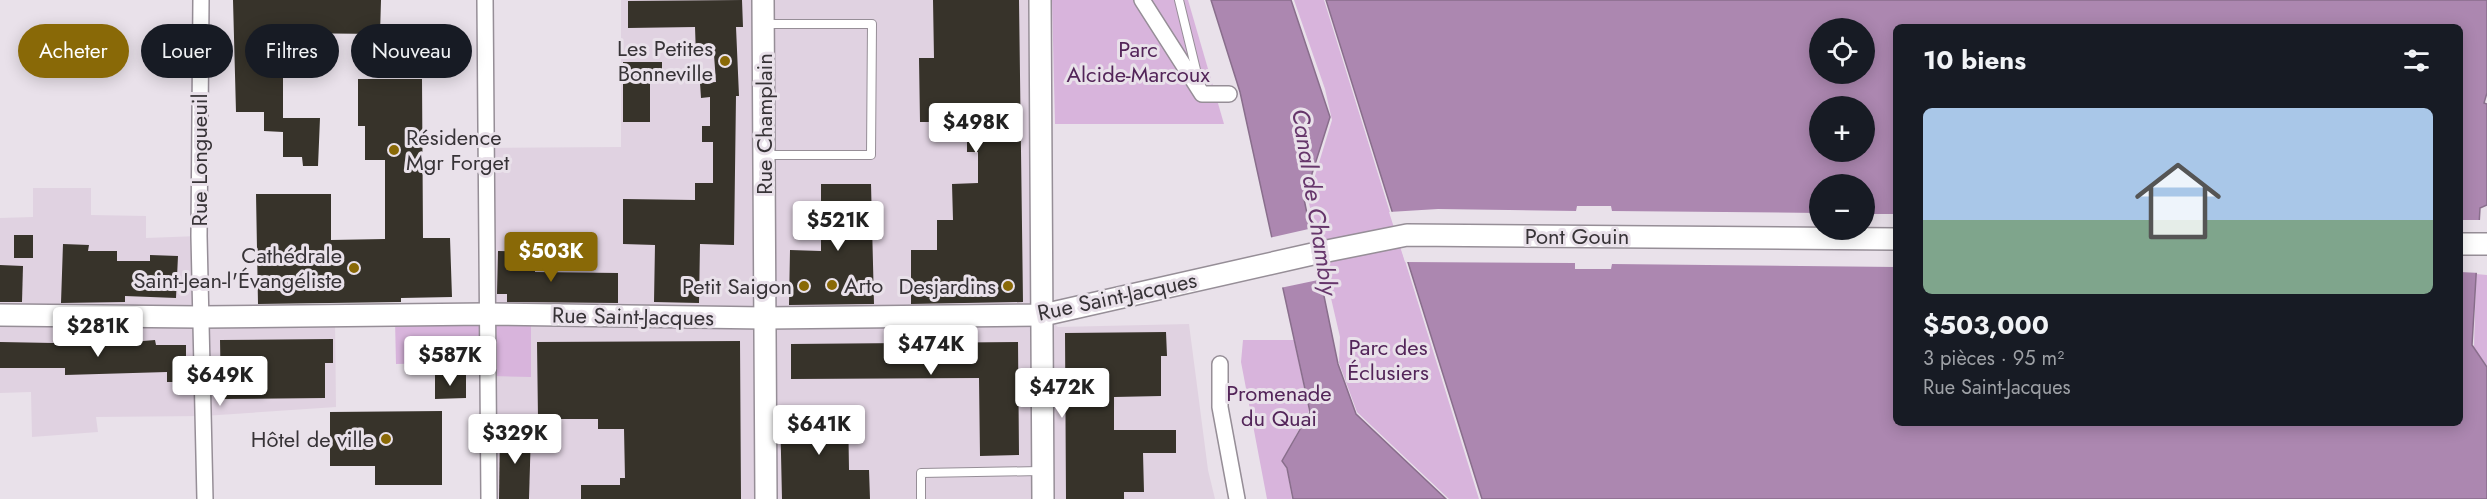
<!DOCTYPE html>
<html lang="fr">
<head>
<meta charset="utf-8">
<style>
	:root { --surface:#171b24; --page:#242831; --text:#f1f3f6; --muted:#9ea1a6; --line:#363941; --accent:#896907 }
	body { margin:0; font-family:Jost,sans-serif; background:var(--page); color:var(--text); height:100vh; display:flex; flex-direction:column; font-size:22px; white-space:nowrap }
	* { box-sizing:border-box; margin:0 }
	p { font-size:20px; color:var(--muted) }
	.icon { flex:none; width:33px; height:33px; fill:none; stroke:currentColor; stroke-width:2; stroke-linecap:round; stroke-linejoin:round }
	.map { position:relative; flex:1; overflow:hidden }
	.drawer { position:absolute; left:1893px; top:24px; width:570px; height:402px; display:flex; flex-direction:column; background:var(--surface); border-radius:9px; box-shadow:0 3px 15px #0003 }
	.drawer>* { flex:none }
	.banner { position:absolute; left:18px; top:24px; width:570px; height:54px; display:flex; gap:12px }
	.tools { position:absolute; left:1809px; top:18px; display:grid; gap:12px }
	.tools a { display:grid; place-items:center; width:66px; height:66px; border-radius:50%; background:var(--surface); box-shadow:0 3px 15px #0003; font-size:30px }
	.price { position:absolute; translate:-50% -51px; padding:0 14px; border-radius:6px; background:#fff; color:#222; font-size:20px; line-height:39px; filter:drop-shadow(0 2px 3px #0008) }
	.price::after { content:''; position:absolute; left:50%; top:36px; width:18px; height:14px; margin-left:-9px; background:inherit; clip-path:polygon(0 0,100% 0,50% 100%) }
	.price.active { background:var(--accent); color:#fff }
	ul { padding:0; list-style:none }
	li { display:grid; align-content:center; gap:12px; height:318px; padding:0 30px }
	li+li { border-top:2px solid var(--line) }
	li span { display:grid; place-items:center; height:186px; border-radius:9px; color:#555 }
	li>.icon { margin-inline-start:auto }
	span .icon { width:108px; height:108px; fill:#fffc; stroke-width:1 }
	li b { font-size:26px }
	h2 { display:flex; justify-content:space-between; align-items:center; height:72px; padding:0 30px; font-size:26px }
	.pill { padding:0 21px; border-radius:27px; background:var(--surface); box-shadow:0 3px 15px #0003; font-size:21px; line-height:54px }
	.pill.active { background:var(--accent); color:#fff }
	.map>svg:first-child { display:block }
</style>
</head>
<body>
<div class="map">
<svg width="2487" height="499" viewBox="0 0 2487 499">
	<rect width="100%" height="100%" fill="#e9e1ea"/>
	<polygon fill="#e0d2e1" points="621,0 1040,0 1043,315 1058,327 1189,324 1208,470 1215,499 488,499 483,319 335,321 336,407 204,416 96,417 98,432 32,437 31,392 0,393 0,218 33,217 33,188 91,188 91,215 146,216 146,238 199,236 200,316 486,314 486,148 621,147"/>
	<g fill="#d8b4dc">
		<polygon points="1052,0 1188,0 1224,124 1055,124"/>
		<polygon points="1294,0 1324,0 1479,499 1449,499 1357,412 1339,363 1340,337 1308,199 1332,120 1325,89"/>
		<polygon points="2476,274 2487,275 2487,366 2474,348"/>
		<polygon points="483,319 485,362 396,364 395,320"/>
		<polygon points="493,321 531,321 531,377 493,376"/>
		<polygon points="1243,340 1294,340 1309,411 1282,461 1287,469 1292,499 1267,499 1241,362"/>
	</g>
	<g fill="#ac87b0" stroke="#896e8c" stroke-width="1.5" fill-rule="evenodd">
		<polygon points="1211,0 1291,0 1330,117 1304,199 1338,364 1356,414 1446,499 1293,499 1287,468 1282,461 1310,412 1240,92"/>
		<path d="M1326 0H2487V93L2484 103 2487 104V205L2480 208 2472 345 2487 367V499H1482ZM1896 27H2460V423H1896ZM1820 28H1864V74H1820ZM1820 106H1864V152H1820ZM1820 184H1864V230H1820Z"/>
	</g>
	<g fill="#e9e1ea">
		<polygon points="1577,206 1611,206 1612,211 1819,213 1820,230 1864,230 1865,214 1896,214 1896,267 1612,264 1611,269 1575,269 1575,263 1405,262 1389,212 1438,209 1576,211"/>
		<polygon points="2460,220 2482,220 2480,273 2460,272"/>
		<polygon points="1313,228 1323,279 1280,288 1269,238"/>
	</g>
	<g fill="#37332a">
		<polygon points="233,0 381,0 380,34 283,33 283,118 320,118 318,166 303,166 302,157 283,157 283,132 264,131 264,112 236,112"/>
		<polygon points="742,0 743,27 736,27 739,96 736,96 734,245 700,244 699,303 654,302 655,245 623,244 623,199 695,200 695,183 713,183 713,142 702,142 702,126 710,126 710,97 701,98 700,83 716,82 714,55 696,56 695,27 628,28 628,1"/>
		<polygon points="933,0 1019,0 1023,302 911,304 911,250 937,250 937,220 953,220 952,184 978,183 978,152 967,152 967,122 920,122 919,58 934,58"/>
		<polygon points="623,62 662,62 662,78 650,78 650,122 623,122"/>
		<polygon points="358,79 422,79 423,238 450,238 452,297 401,298 401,302 258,304 256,194 331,194 331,240 385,239 385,160 365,160 365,126 358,126"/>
		<polygon points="821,184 871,184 874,304 789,305 790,250 821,251"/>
		<rect x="14" y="235" width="19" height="23"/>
		<polygon points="63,244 89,245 88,251 117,251 117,261 150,261 150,255 178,256 176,298 125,296 125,302 61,303"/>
		<polygon points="498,251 535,252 535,272 618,273 618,303 507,302 507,294 497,294"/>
		<polygon points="0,265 23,266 22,302 0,302"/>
		<polygon points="1166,332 1167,356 1161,356 1161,396 1114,397 1114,430 1176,430 1176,453 1143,453 1144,492 1124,492 1124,499 1066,499 1065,333"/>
		<polygon points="333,339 333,363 325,363 325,398 221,399 220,340"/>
		<polygon points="155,340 156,345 186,345 186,382 167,382 167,372 65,375 65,368 0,368 0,342 107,344"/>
		<polygon points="740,341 741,499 581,499 581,485 620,485 620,478 625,478 624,429 598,429 598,419 538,419 537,342"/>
		<polygon points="1018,342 1019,455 980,456 979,378 791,379 791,344"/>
		<polygon points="435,375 466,375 466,398 435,399"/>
		<polygon points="848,408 849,470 869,470 870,499 782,499 780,409"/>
		<polygon points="442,411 442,485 375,485 375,466 330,466 330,412"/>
		<polygon points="500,431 531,431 529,499 499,499"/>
	</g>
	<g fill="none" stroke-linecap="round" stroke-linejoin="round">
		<g stroke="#968e97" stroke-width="10">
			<g id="lane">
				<polyline points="1179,0 1198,78"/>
				<polyline points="765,24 872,24 871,155 767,155"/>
				<polyline points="921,499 921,473 1040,471"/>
			</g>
		</g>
		<g stroke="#968e97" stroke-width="18">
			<g id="street">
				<polyline points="201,0 199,236 205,499"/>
				<polyline points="485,0 489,499"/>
				<polyline points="1142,0 1202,94 1229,94"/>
				<polyline points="1220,364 1220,407 1237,499"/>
			</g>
		</g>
		<g stroke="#968e97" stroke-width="24">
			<g id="secondary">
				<polyline points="763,0 766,499"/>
				<polyline points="1040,0 1043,499"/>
				<polyline points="2460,244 2487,244"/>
				<polyline points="0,315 200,317 487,314 765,318 1043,315 1317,253 1407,235 1896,239"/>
			</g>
		</g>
		<use href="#lane" stroke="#fff" stroke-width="8"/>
		<use href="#street" stroke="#fff" stroke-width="15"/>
		<use href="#secondary" stroke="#fff" stroke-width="21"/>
	</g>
	<g fill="#896907" stroke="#e9e1ea" stroke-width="2">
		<circle cx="725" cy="61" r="6"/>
		<circle cx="394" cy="150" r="6"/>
		<circle cx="354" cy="268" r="6"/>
		<circle cx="832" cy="285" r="6"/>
		<circle cx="804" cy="286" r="6"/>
		<circle cx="1008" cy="286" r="6"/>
		<circle cx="386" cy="439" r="6"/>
	</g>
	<g text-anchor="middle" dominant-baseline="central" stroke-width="6" stroke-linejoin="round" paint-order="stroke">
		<g font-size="22" fill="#373337" stroke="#e9e1ea" text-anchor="end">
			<text x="713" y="48">Les Petites<tspan x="713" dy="25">Bonneville</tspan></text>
			<text x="406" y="137" text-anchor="start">Résidence<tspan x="406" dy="25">Mgr Forget</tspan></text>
			<text x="342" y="255">Cathédrale<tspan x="342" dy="25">Saint-Jean-l'Évangéliste</tspan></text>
			<text x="844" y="285" text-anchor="start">Arto</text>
			<text x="792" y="286">Petit Saigon</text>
			<text x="996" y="286">Desjardins</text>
			<text x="374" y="439">Hôtel de ville</text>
		</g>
		<g font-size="22" fill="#532559" stroke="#e9e1ea">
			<text x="1138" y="49">Parc<tspan x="1138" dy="25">Alcide-Marcoux</tspan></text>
			<text x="1388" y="347">Parc des<tspan x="1388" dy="25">Éclusiers</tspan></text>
			<text x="1279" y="393">Promenade<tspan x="1279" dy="25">du Quai</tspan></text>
		</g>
		<g font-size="22" fill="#373337" stroke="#e9e1ea">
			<text transform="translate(764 124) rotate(-90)">Rue Champlain</text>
			<text transform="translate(199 160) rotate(-90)">Rue Longueuil</text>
			<text x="1577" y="236">Pont Gouin</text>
			<text transform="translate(1117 296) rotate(-12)">Rue Saint-Jacques</text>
			<text transform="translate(633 316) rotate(1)">Rue Saint-Jacques</text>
		</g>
		<g font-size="24" font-style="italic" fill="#66366b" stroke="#e9e1ea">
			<text transform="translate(1315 202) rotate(81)">Canal de Chambly</text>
		</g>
	</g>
</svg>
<div class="tools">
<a><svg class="icon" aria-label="locate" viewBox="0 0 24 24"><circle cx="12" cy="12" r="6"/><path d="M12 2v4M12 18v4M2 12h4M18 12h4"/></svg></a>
<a>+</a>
<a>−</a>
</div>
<b class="price" style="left:976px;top:154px">$498K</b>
<b class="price" style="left:838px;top:252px">$521K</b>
<b class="price active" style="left:551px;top:283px">$503K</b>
<b class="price" style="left:98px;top:358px">$281K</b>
<b class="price" style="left:931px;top:376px">$474K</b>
<b class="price" style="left:450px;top:387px">$587K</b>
<b class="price" style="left:220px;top:407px">$649K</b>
<b class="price" style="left:1062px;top:419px">$472K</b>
<b class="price" style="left:819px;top:456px">$641K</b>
<b class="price" style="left:515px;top:465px">$329K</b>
<div class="banner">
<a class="pill active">Acheter</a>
<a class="pill">Louer</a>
<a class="pill">Filtres</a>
<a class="pill">Nouveau</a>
</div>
<section class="drawer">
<h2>10 biens<svg class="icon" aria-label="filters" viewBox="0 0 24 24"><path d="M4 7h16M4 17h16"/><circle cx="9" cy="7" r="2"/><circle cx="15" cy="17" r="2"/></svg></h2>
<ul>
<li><span style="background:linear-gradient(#a9c7e8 60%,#7fa58c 0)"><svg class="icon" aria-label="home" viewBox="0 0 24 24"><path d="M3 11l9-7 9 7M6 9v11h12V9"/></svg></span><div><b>$503,000</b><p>3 pièces · 95 m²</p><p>Rue Saint-Jacques</p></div></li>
</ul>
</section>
</div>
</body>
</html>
